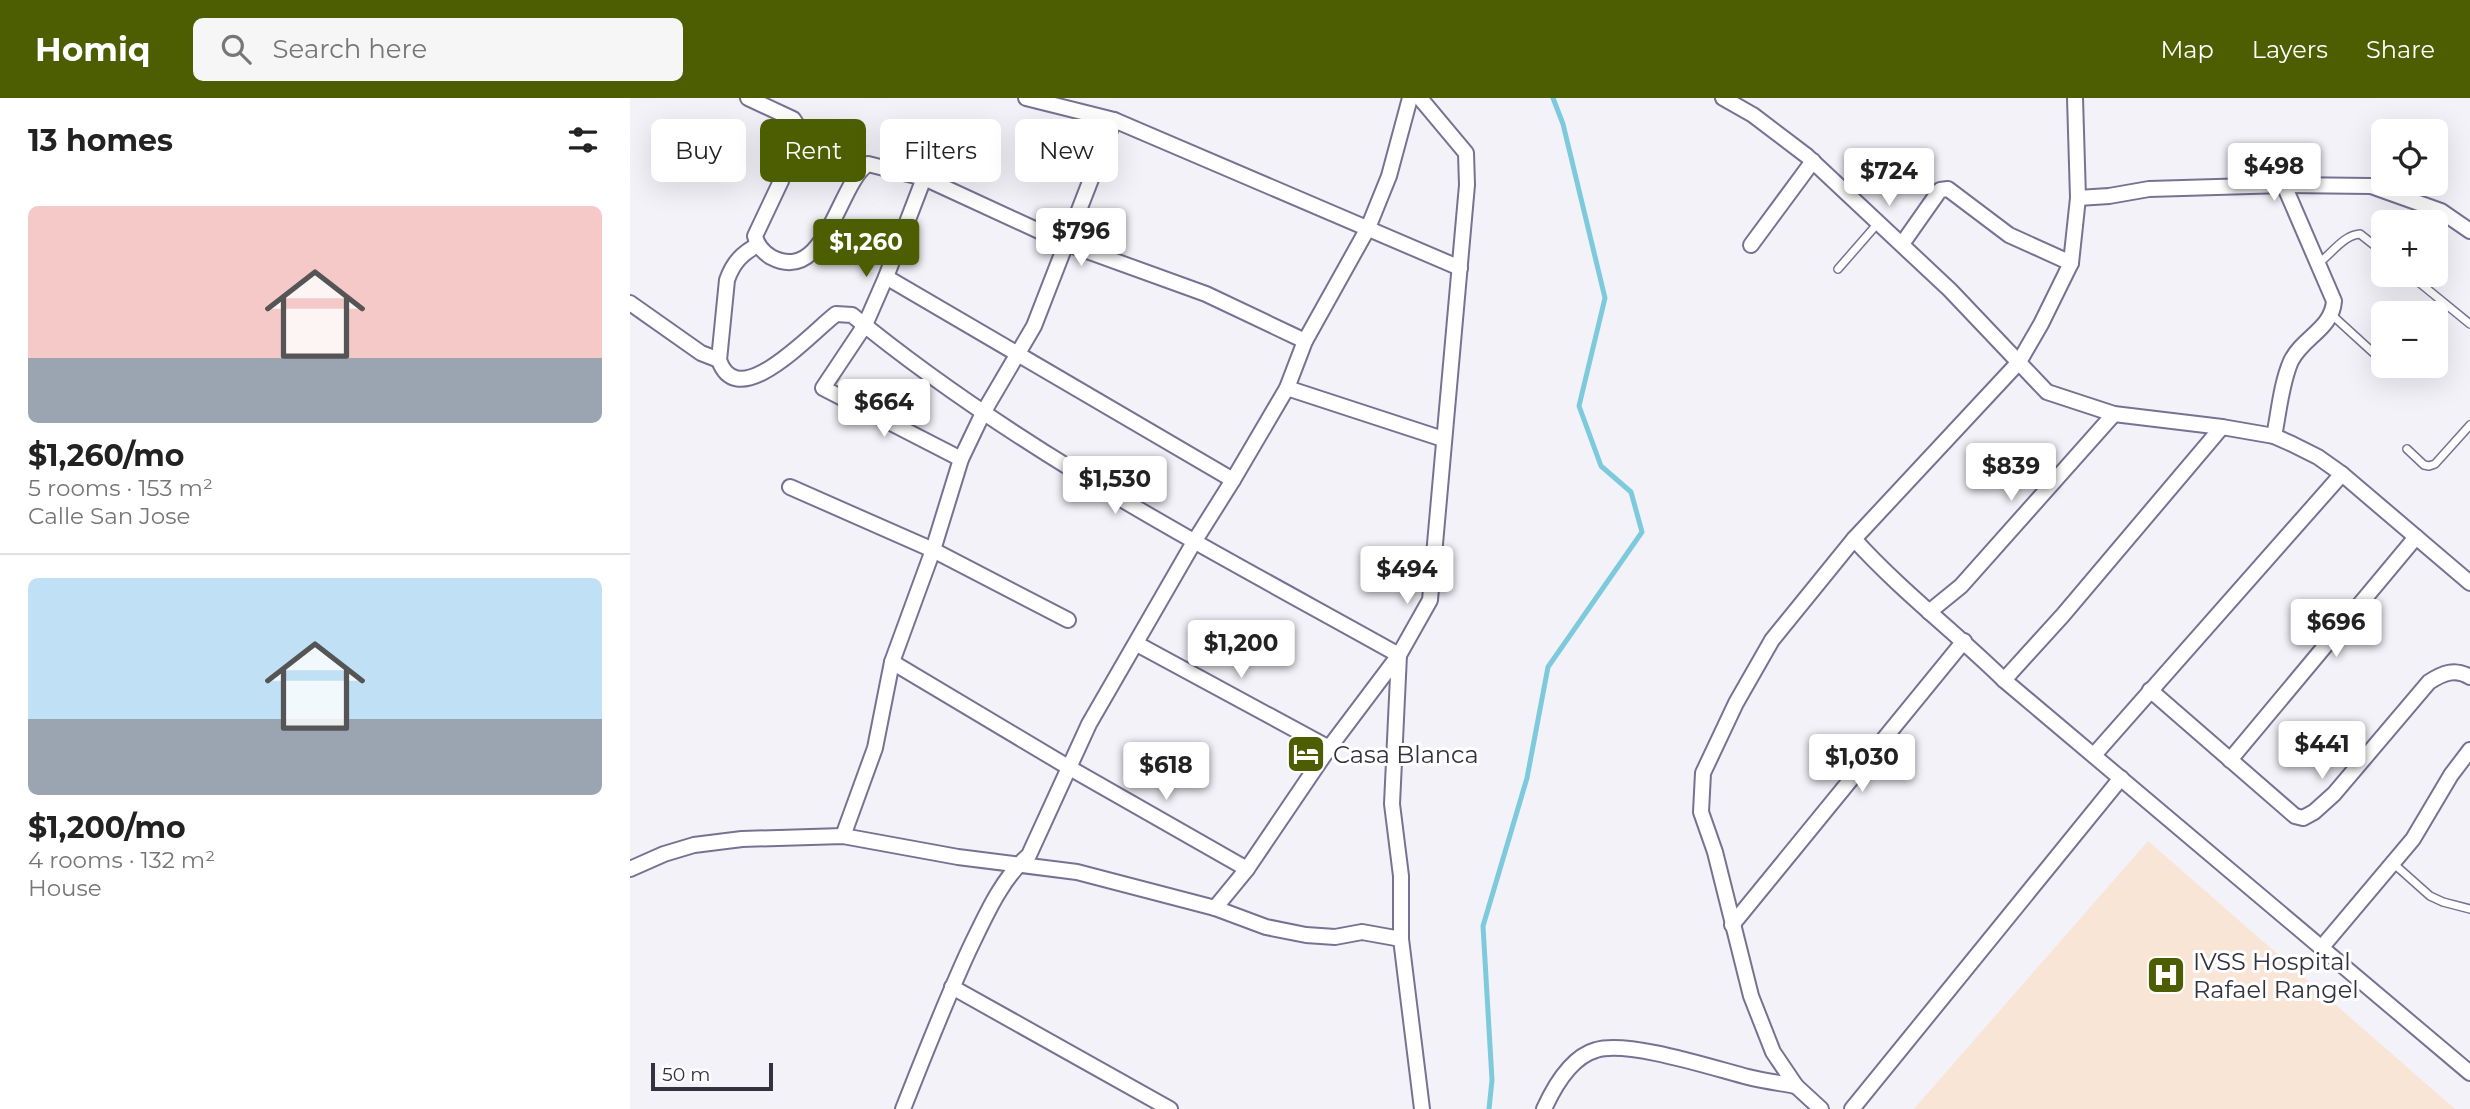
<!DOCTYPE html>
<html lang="en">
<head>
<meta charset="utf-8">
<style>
	:root { --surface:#fff; --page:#f6f6f6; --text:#222; --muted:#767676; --line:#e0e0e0; --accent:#4d5e02 }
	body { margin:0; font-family:Montserrat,sans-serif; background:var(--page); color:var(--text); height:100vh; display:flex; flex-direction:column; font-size:26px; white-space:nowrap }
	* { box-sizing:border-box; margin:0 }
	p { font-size:23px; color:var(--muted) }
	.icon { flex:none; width:38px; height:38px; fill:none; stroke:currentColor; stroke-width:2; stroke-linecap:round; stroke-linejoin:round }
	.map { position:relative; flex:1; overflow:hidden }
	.drawer { display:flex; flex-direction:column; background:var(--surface); width:630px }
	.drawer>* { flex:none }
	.hud { position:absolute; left:21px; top:21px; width:665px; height:63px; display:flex; gap:14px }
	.fabs { position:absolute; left:1741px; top:21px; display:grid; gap:14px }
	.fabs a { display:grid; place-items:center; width:77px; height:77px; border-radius:10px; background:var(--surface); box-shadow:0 7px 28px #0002; font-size:35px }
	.scale { position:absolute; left:21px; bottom:18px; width:122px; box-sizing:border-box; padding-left:7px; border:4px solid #33323f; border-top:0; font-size:19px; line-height:24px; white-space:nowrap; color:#33323f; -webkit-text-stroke:5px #fff; paint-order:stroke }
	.price { position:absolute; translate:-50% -60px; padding:0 16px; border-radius:7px; background:#fff; color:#222; font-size:23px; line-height:46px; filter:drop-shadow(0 2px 4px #0008) }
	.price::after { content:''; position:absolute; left:50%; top:42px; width:21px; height:16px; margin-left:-10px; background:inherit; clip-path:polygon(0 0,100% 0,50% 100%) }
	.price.selected { background:var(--accent); color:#fff }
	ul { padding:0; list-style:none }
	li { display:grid; align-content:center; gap:14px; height:371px; padding:0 28px }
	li+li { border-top:2px solid var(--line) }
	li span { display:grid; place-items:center; height:217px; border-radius:10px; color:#555 }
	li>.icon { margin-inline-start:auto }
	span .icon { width:126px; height:126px; fill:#fffc; stroke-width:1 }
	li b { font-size:30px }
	h2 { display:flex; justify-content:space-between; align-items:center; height:84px; padding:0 28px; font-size:30px }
	.tag { padding:0 24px; border-radius:10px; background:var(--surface); box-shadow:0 7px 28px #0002; font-size:24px; line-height:63px }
	.tag.selected { background:var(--accent); color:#fff }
	header { display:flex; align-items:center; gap:42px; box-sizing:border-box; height:98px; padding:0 35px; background:var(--accent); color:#fff }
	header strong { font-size:33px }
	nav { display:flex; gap:38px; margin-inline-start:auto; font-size:24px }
	.search { width:490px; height:63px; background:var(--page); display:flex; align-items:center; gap:18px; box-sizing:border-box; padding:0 24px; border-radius:10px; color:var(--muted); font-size:26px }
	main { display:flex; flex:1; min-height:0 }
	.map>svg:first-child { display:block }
</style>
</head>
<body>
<header>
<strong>Homiq</strong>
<div class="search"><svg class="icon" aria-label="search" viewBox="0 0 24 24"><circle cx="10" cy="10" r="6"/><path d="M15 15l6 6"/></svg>Search here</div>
<nav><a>Map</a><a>Layers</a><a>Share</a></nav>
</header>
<main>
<section class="drawer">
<h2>13 homes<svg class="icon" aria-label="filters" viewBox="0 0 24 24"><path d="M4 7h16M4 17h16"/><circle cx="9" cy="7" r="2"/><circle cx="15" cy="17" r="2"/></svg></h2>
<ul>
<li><span style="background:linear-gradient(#f6c9c9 70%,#9aa5b1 0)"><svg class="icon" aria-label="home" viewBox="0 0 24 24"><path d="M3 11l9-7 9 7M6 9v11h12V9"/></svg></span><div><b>$1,260/mo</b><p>5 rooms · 153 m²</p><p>Calle San Jose</p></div></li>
<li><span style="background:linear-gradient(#bfe0f5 65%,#9aa5b1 0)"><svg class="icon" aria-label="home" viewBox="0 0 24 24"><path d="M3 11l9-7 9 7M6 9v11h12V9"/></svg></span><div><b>$1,200/mo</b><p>4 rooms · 132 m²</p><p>House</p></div></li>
</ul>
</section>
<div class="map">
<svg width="1840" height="1011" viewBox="0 0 1840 1011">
	<rect width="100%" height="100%" fill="#f3f2f9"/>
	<polygon fill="#f8e5d5" points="1518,743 1825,1011 1284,1011"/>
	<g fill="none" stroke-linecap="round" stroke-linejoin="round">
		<polyline stroke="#7dcadc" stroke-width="5" points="859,1011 862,982 853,828 897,680 918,569 1012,434 1001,394 971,368 949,308 975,200 933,26 923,0"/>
		<g stroke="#767292" stroke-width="10">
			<g id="lane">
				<path d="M1689 165C1702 155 1714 137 1730 136L1754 155"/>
				<polyline points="1208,171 1249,124"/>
				<polyline points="1780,177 1840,226"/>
				<polyline points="1702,217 1748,259"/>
				<polyline points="1777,351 1794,367 1799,368 1805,366 1840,327"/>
				<polyline points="1764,766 1800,798 1813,804 1840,811"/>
			</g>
		</g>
		<g stroke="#767292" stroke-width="18">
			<g id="street">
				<path d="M118 0 163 21 169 30 151 83 125 138C127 147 133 154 141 159 196 188 208 85 238 66L294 80 435 145 576 196 675 243"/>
				<polyline points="396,0 484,22 830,170"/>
				<polyline points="790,0 836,55 837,87 800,502 769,557 762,706 771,778 771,841 792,1011"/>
				<polyline points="1093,0 1123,17 1177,58 1320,192 1417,294 1484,316 1592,329 1644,338 1662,346 1688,359 1712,376 1840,485"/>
				<polyline points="294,80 256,179 235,227 193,290 331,361"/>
				<polyline points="1448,100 1479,98 1519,91 1654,87 1741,88 1811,113 1840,133"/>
				<polyline points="1272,146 1310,92 1318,91 1379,137 1441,165"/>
				<path d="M128 147C112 155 103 165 97 182L89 262C108 318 184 232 206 216L222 217C389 354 581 452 769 557L699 650 617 771 585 810"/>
				<polyline points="1121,147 1183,63"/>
				<polyline points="256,179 603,382"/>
				<polyline points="0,205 71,255 89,262"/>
				<polyline points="657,290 813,341"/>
				<path d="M1644 338C1649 314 1651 286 1661 263 1673 239 1702 231 1704 203L1654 87"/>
				<polyline points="160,389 303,452 438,522"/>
				<path d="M1224 441C1270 492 1325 534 1374 582L1840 975"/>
				<polyline points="1299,514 1331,488 1484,316"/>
				<polyline points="507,546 699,650"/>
				<polyline points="262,564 438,669 617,771"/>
				<polyline points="1374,582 1433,517 1592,329"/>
				<path d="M1520 592 1665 718 1673 720 1684 714 1704 696 1799 584C1813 575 1825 570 1840 579"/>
				<polyline points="1464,657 1712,376"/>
				<polyline points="1600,662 1786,439"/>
				<polyline points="213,738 245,650 262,564 303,452 331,361 353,315 404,228 484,22"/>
				<polyline points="0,771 34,756 64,747 112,741 213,738 328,759 447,774 585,810 636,829 676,837 705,839 732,834 771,841"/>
				<polyline points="1102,827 1334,543"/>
				<polyline points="1692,849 1783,741 1821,677 1840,652"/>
				<polyline points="322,889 540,1011"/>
				<path d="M273 1011C294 958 315 904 339 852 355 819 371 781 399 757L459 626 564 444 603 382 657 290 675 243 738 130 759 78 780 0"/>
				<path d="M914 1011C924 989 941 959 966 952 998 942 1083 970 1118 979 1134 983 1150 985 1166 988"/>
				<polyline points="1191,1011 1166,988 1143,954 1121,898 1085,754 1071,714 1073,675 1106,605 1142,542 1224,441 1389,264 1411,226 1441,165 1448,100 1445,0"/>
				<polyline points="1222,1011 1491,680"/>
			</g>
		</g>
		<use href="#lane" stroke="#fff" stroke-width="7"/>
		<use href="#street" stroke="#fff" stroke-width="14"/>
	</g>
	<defs>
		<g id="hotel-square" transform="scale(2.0125)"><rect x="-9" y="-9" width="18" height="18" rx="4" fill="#4d5e02" stroke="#fff"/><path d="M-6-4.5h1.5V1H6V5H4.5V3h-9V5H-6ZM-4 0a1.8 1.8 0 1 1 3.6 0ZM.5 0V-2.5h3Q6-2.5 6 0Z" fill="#fff"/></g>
		<g id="hospital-square" transform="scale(2.0125)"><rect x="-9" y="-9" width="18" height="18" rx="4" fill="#4d5e02" stroke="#fff"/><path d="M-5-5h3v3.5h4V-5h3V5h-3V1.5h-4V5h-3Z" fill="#fff"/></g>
	</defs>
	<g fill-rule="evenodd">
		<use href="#hotel-square" x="676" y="656"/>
		<use href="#hospital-square" x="1536" y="877"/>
	</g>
	<g text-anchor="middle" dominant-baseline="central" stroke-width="6" stroke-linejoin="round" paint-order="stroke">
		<g font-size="24" fill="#33323f" stroke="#fff" text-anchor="start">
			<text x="703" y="656">Casa Blanca</text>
			<text x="1563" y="863">IVSS Hospital<tspan x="1563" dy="28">Rafael Rangel</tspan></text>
		</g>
	</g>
</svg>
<div class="fabs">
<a><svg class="icon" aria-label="locate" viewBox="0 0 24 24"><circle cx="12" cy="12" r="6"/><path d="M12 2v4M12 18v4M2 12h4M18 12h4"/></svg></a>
<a>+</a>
<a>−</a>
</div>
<div class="scale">50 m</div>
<b class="price" style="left:1644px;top:105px">$498</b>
<b class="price" style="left:1259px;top:110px">$724</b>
<b class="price" style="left:451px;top:170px">$796</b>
<b class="price selected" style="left:236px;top:181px">$1,260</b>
<b class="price" style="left:254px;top:341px">$664</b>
<b class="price" style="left:1381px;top:405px">$839</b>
<b class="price" style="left:485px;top:418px">$1,530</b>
<b class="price" style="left:777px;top:508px">$494</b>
<b class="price" style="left:1706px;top:561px">$696</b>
<b class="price" style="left:611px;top:582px">$1,200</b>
<b class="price" style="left:1692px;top:683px">$441</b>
<b class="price" style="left:1232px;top:696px">$1,030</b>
<b class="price" style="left:536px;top:704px">$618</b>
<div class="hud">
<a class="tag">Buy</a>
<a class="tag selected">Rent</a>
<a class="tag">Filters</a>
<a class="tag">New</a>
</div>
</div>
</main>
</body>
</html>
